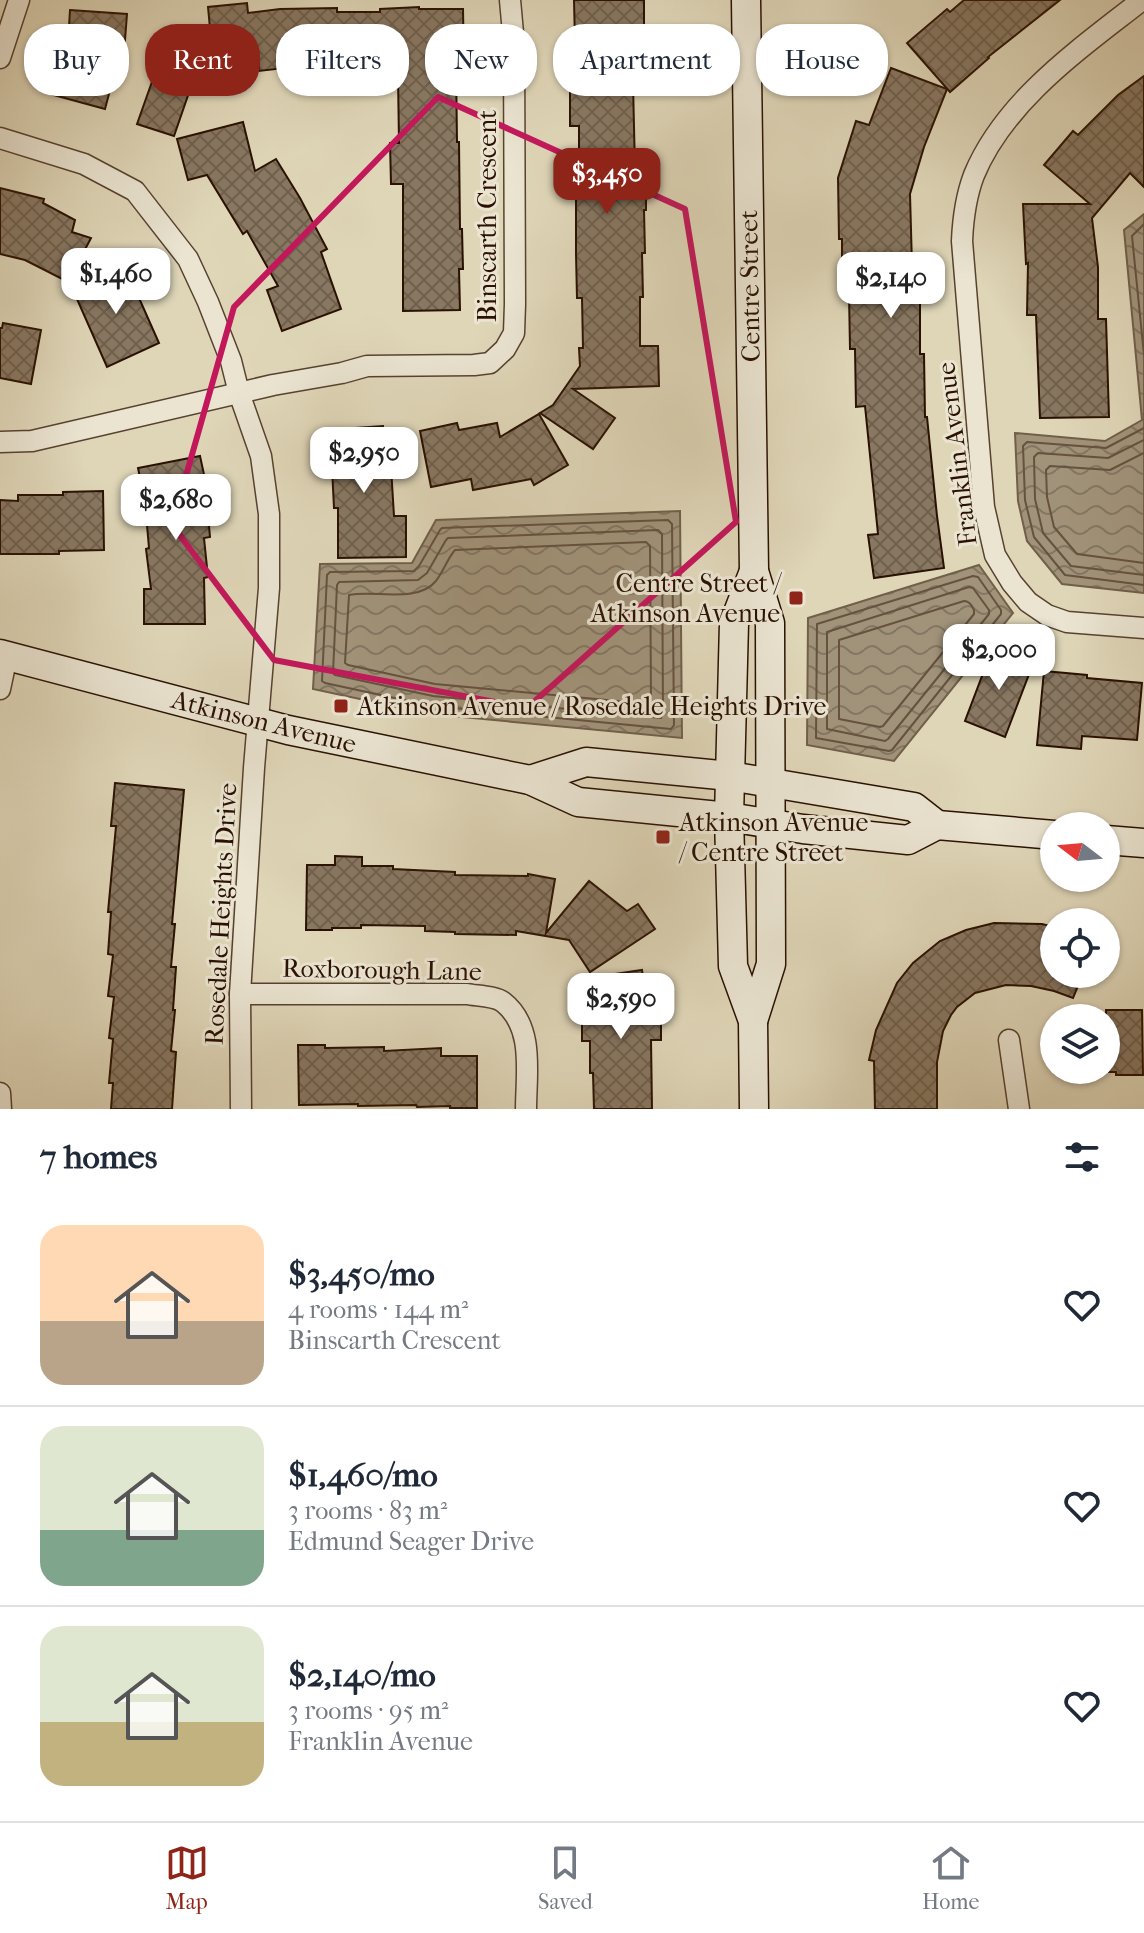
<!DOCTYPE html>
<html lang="en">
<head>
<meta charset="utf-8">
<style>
	:root { --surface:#fff; --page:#f2f2f3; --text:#1f2937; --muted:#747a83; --line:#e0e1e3; --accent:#8f2418 }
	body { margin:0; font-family:"IM FELL French Canon",serif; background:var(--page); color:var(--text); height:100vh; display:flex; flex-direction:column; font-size:30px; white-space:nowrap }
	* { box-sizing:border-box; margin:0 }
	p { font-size:26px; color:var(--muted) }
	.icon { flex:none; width:44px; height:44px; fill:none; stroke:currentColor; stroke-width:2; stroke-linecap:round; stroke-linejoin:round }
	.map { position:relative; height:1109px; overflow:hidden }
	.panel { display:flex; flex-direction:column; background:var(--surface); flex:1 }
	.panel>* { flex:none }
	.guide { position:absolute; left:24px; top:24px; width:1096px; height:72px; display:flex; gap:16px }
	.needle { width:52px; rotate:286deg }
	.buttons { position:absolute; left:1040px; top:812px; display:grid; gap:16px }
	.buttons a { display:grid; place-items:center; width:80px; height:80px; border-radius:50%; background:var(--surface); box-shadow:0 2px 6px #0004; font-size:40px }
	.price { position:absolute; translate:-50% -68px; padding:0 18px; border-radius:16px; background:#fff; color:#222; font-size:26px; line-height:52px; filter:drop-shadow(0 2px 4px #0008) }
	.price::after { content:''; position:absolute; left:50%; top:48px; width:24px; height:18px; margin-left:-12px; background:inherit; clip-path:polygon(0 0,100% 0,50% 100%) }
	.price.current { background:var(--accent); color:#fff }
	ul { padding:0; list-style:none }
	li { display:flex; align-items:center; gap:24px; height:200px; padding:0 40px }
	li+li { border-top:2px solid var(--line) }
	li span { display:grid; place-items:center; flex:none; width:224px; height:160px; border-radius:24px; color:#555 }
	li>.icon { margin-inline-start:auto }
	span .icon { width:96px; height:96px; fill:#fffc; stroke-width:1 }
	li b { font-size:34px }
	h2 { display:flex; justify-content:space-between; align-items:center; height:96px; padding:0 40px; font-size:34px }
	.tag { padding:0 28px; border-radius:32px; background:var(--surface); box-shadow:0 2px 6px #0004; font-size:28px; line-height:72px }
	.tag.current { background:var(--accent); color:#fff }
	.tabs { display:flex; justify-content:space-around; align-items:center; height:112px; border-top:2px solid var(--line); background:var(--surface); font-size:22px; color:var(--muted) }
	.tabs a { display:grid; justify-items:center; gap:4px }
	.tabs .current { color:var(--accent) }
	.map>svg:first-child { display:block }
</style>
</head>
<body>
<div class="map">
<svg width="1144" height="1109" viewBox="0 0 1144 1109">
	<defs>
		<pattern id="water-waves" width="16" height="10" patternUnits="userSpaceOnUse" patternTransform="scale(2)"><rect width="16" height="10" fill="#a1937a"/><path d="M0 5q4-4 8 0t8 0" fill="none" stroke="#837762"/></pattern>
		<pattern id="building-cross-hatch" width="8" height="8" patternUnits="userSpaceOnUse" patternTransform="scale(2)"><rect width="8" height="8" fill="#887761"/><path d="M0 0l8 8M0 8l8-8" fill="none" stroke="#6f604e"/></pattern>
	</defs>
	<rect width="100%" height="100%" fill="#dfd6b8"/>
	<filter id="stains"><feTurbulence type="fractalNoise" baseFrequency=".0025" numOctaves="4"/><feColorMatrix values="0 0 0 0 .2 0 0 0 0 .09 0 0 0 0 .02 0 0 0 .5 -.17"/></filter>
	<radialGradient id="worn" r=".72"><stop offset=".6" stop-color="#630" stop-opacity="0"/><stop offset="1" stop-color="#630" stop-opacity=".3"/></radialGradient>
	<g fill="url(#water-waves)" stroke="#715f4a" stroke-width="2">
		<polygon points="1144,214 1144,593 1062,584 1027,541 1018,501 1015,433 1105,441 1142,420 1124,230"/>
		<polygon points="680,511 682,738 430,714 313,689 320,564 412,563 436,520"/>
		<polygon points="979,565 1013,613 894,761 807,745 808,618"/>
	</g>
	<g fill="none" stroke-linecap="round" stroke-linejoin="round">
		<g stroke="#66523e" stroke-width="2">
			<polyline points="1144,224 1132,236 1144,355"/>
			<polyline points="1144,428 1106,448 1027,442 1023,446 1025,500 1034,537 1065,575 1144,585"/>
			<polyline points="1144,440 1108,458 1038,453 1034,457 1035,499 1043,533 1071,566 1144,575"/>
			<polyline points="1144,453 1110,470 1050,466 1046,470 1047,497 1054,527 1077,554 1144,563"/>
			<polygon points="668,520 672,524 674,725 671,729 432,706 325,683 322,681 327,575 330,572 414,571 419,566 440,530 442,528"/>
			<polygon points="658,530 662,534 663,714 661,718 433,696 335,675 333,673 337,585 339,582 418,580 427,573 446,540 448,538"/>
			<path d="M646 542 650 546 651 701 649 704 435 684 348 665 345 663 349 595C374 590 417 603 435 582 443 573 447 559 455 550Z"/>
			<polygon points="973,576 978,577 1001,610 1001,614 892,750 889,751 816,738 817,624"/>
			<polygon points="969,587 973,588 989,610 989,614 888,739 885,741 827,729 827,632"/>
			<path d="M964 601C970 601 975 609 974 614L883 726 880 727 839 719V640Z"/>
		</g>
	</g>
	<g fill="url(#building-cross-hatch)" stroke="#2a1102" stroke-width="2">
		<polygon points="574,0 644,0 644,41 637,41 639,83 633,83 635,170 646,170 646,210 644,210 645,253 642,253 643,297 640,297 640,346 658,346 659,386 573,389 615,418 593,449 540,413 553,405 580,366 579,348 583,348 582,298 577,298 576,254 576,171 579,171 579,126 570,126 570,86 580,86 579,42 575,42"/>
		<polygon points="964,0 1060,0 988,57 989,58 950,92 907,43 947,9 950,12"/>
		<polygon points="247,3 248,13 280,9 337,8 337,12 380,12 380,9 419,7 419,9 463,9 464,66 456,66 457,142 459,142 460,229 462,229 463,269 459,269 460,310 403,311 403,184 391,184 390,143 399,143 398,77 382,78 382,67 302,70 302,66 259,71 259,66 214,71 208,7"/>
		<polygon points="70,10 127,14 124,53 120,52 105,109 50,94 59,57 67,59"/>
		<polygon points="159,62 195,75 174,136 137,124"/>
		<polygon points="891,68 947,89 924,147 910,194 913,301 920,301 920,354 924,354 925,417 927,417 937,516 944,568 874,578 868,535 878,534 865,406 856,407 855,349 850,349 849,294 842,294 842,239 839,239 838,178 856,121 869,125"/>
		<polygon points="1144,76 1144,187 1130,173 1092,218 1098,267 1098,319 1106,319 1109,417 1040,418 1036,315 1027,315 1028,263 1026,264 1023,204 1090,204 1044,165 1073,131 1078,135 1118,95"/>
		<polygon points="243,122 255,171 276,159 300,198 327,249 321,252 341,309 282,331 267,290 278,286 247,231 243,234 207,175 188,180 177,139"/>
		<polygon points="0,188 44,199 43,203 75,220 72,232 91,238 68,282 25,260 0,254"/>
		<polygon points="127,265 142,297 139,298 159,343 107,367 73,290"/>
		<polygon points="3,323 41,330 31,384 0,378 0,328 2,328"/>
		<polygon points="539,414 568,465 534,485 531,479 473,490 471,479 431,487 420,431 457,423 459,430 497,423 500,437"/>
		<polygon points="383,426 386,468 391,467 394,516 406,516 406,557 338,558 338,508 334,508 332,468 329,468 327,430"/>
		<polygon points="200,456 208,493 206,493 210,537 204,538 208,577 204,578 205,624 144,624 144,589 151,589 146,549 149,548 145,502 138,468"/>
		<polygon points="103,491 104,550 59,551 59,554 0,554 0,500 18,501 18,495 63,495 63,492"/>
		<polygon points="993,647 1031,662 1031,669 1005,737 965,721"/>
		<polygon points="1044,671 1087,675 1087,678 1142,683 1137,740 1082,736 1081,749 1037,745"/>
		<polygon points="115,783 184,790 172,924 175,924 171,967 176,967 173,1010 175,1010 171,1051 176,1052 172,1109 111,1109 113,1083 109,1083 113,1039 109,1038 114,997 108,996 113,955 108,954 111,912 108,912 116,826 111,826"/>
		<polygon points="335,856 362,857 362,866 393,866 393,869 455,872 455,875 528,876 528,874 555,879 546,933 589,881 627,911 638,904 655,929 590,972 569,940 516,931 516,935 455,934 455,932 425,931 425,926 361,925 361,928 332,928 332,930 306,930 307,865 335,865"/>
		<polygon points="994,923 1042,924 1054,927 1054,974 1083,974 1073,998 1054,991 1031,986 1006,985 975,993 957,1007 951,1015 943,1031 937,1062 937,1109 875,1109 874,1061 869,1060 876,1030 897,983 913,963 940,941 966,930"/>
		<polygon points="642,970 648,1012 661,1012 661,1040 651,1040 652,1109 594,1109 593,1073 590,1073 590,1041 582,1041 582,1012 594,1012 588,978"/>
		<polygon points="1106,1010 1142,1010 1143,1075 1116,1075 1116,1072 1106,1072"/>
		<polygon points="298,1045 325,1045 325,1048 384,1047 384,1051 441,1048 441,1056 477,1056 477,1108 450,1108 450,1106 417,1107 416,1105 358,1106 358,1104 299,1105"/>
	</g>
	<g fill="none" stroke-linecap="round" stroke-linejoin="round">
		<g stroke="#574230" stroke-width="23">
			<g id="street">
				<path d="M1142 0C1081 48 1005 100 974 175 966 196 963 218 962 241L984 507 995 555 1012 583 1028 602 1047 615 1067 622 1144 628"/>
				<polyline points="0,58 19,0"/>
				<polyline points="0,138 84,164 135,191 188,259 208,302 231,361 239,393 261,456 269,514 269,588 254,768 240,994 241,1109"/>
				<polyline points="0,442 32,441 273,385 342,373 367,366 474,365 490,363 505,349 514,333 515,304 514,44 510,0"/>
				<polyline points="0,689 7,656"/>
				<path d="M240 994H467C477 996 495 996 503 1002 535 1027 526 1074 526 1109"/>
				<polyline points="1009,1040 1019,1109"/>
				<polyline points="0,1093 1,1109"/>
			</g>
		</g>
		<g stroke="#2a1102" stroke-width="31">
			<g id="secondary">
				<polyline points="746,0 754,571 770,623 771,964 753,1021"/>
				<polyline points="754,571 734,623 729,817 733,966 753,1021 754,1109"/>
				<polyline points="0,654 288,730 530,780 578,802 729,817 803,829 908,840 937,825 1054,835"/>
				<polyline points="530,780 586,762 730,776 914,807 937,825"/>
				<polyline points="1106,840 1144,843"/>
			</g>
		</g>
		<use href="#street" stroke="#eae4d1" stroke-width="20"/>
		<use href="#secondary" stroke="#eae4d1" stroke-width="28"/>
	</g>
	<path fill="none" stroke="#c2185b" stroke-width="6" stroke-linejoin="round" d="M438 97 685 209 736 522 527 708 274 660 172 525 234 307Z"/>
	<g fill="#8f2418" stroke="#eae4d1" stroke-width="3">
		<rect x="788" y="590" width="16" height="16" rx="4"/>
		<rect x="333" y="698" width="16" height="16" rx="4"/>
		<rect x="655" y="829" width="16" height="16" rx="4"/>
	</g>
	<g text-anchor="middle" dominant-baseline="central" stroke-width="6" stroke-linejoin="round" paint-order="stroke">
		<g font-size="26" fill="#2a1102" stroke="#eae4d1">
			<text transform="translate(487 216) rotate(-90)">Binscarth Crescent</text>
			<text transform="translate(750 286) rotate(-91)">Centre Street</text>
			<text transform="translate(957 454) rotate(-97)">Franklin Avenue</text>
			<text transform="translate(264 722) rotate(14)">Atkinson Avenue</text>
			<text transform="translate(221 914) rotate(-87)">Rosedale Heights Drive</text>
			<text transform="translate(382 970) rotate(1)">Roxborough Lane</text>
		</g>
		<g font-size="26" fill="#2a1102" stroke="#eae4d1" text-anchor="start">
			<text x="780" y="583" text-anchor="end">Centre Street /<tspan x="780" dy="30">Atkinson Avenue</tspan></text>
			<text x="357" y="706">Atkinson Avenue / Rosedale Heights Drive</text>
			<text x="679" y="822">Atkinson Avenue<tspan x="679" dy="30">/ Centre Street</tspan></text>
		</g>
	</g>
	<rect width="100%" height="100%" filter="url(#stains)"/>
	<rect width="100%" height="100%" fill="url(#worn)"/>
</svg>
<div class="buttons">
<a><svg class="needle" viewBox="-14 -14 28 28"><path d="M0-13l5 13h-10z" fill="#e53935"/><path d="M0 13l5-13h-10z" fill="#747a83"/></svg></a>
<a><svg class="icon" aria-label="locate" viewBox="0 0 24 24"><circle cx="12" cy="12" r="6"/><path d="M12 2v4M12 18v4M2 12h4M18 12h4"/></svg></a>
<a><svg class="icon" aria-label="layers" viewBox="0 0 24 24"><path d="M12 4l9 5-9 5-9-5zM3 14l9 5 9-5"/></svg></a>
</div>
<b class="price current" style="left:607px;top:216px">$3,450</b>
<b class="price" style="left:116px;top:316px">$1,460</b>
<b class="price" style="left:891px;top:320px">$2,140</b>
<b class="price" style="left:364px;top:495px">$2,950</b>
<b class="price" style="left:176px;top:542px">$2,680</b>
<b class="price" style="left:999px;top:692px">$2,000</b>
<b class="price" style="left:621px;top:1041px">$2,590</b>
<div class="guide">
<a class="tag">Buy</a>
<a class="tag current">Rent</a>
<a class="tag">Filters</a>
<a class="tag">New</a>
<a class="tag">Apartment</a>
<a class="tag">House</a>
</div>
</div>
<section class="panel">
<h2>7 homes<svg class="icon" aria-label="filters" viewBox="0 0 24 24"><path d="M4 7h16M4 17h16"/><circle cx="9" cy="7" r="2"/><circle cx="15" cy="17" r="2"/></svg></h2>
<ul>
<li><span style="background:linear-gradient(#ffd9b3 60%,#b9a48a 0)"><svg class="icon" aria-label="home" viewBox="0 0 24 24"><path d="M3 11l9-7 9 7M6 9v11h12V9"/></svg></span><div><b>$3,450/mo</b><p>4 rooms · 144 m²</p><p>Binscarth Crescent</p></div><svg class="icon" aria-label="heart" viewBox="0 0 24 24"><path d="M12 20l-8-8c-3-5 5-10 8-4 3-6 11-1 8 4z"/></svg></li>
<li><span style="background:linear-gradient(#dfe7d0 65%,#7fa58c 0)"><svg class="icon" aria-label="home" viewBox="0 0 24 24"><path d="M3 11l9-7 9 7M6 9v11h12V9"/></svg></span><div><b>$1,460/mo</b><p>3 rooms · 83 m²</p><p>Edmund Seager Drive</p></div><svg class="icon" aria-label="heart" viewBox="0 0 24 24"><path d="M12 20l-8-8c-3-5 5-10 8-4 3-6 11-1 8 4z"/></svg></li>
<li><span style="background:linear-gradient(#dfe7d0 60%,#c2b280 0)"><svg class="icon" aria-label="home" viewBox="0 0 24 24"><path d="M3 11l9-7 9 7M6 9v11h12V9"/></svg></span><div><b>$2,140/mo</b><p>3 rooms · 95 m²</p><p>Franklin Avenue</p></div><svg class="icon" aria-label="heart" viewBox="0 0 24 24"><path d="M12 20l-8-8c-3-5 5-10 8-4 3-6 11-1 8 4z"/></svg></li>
</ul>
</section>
<nav class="tabs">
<a class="current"><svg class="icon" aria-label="map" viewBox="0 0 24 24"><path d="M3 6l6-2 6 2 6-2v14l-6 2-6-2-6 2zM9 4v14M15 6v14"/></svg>Map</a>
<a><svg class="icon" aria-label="saved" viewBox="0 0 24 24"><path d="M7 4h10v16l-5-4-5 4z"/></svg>Saved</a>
<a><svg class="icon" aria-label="home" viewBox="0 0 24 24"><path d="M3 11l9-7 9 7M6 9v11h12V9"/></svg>Home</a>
</nav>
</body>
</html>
